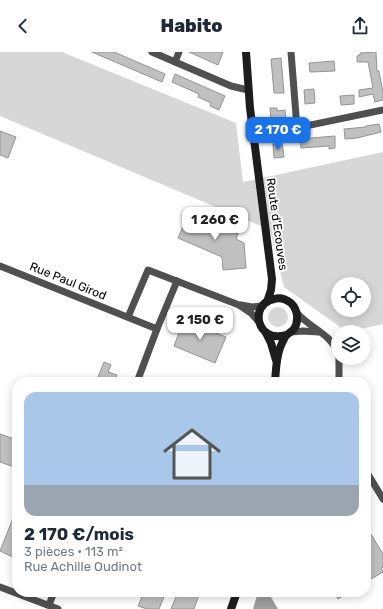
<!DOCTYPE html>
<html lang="fr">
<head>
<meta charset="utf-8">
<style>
	:root { --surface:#fff; --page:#f6f6f7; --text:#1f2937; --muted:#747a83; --line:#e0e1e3; --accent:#1a73e8 }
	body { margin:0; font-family:Rubik,sans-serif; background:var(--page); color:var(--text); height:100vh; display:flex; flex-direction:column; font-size:15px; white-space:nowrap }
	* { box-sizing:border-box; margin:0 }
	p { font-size:13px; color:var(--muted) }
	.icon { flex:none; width:22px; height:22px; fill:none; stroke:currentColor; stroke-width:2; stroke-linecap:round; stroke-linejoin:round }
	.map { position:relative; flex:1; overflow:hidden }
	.details { position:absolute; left:12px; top:325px; width:359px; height:220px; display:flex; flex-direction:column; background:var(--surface); border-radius:16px; box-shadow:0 2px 10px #0003 }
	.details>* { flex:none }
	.buttons { position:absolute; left:331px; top:225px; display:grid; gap:8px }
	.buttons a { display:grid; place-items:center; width:40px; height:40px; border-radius:50%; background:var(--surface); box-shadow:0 2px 10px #0003; font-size:20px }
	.price { position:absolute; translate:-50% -34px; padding:0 9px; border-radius:8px; background:#fff; color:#222; font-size:13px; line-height:26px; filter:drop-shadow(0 1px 2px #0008) }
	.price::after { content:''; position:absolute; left:50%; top:24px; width:12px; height:9px; margin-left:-6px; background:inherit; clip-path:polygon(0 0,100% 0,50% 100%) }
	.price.selected { background:var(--accent); color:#fff }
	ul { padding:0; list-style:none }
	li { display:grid; align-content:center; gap:8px; height:212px; padding:0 12px }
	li+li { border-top:1px solid var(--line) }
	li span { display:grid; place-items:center; height:124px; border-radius:12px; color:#555 }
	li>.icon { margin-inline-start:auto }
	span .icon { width:72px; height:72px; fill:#fffc; stroke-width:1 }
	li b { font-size:17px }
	header { display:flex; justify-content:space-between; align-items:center; height:52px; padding:0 12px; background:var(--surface); font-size:18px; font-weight:800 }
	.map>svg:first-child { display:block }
</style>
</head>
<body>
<header><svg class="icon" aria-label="back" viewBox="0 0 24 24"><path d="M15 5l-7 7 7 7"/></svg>Habito<svg class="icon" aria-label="share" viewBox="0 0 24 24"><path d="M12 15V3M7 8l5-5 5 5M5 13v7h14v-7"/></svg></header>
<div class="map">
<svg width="383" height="557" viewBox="0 0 383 557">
	<rect width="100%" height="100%" fill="#fff"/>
	<g fill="#d7d7d7" fill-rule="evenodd">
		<path d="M0 0H62L236 71 243 130 383 100V272L347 280 284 235 270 178 0 64ZM338 232H364V258H338Z"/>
		<circle cx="278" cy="265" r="10"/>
	</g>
	<polygon fill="#9e9e9e" points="258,540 268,540 278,557 253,557"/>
	<g fill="#c0c0c0" stroke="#949494">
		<polygon points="92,0 114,0 165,22 162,30"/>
		<polygon points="189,0 223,0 218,13"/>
		<polygon points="376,0 377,19 379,19 383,41 383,48 375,50 373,42 359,45 359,38 373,36 368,10 357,10 357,4 360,3 360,1"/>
		<polygon points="281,6 284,41 274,41 271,7"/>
		<polygon points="334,9 335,19 310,20 309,11"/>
		<polygon points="175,22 225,44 219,58 210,54 211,51 198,45 199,42 172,30"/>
		<polygon points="314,37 315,51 305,52 304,38"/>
		<polygon points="354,43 354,52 341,53 340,44"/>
		<polygon points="270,56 277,56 277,59 285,58 286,68 271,69"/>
		<polygon points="379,72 381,80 357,86 345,87 344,77 366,75 366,74"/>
		<polygon points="0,79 16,85 8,106 0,103"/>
		<polygon points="335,84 335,96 329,97 329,94 301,96 300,87"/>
		<polygon points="282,91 284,105 274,106 273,92"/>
		<polygon points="189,160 238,182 236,187 244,191 246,216 223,218 222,205 178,186"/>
		<polygon points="184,268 226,285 215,311 174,294"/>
		<polygon points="104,310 111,313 108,320 117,323 114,330 96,330"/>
		<polygon points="0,382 17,388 17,416 0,410"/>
		<polygon points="17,456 17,507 0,499"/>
		<polygon points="366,474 383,502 383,515 381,516 383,520 366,530"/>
		<polygon points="144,540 166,540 159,557 147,557 138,554"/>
		<polygon points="178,540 200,540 194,557 171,557"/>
		<polygon points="334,540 349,540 338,547"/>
	</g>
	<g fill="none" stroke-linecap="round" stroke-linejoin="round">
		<g stroke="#505050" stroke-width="7">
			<polyline points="152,0 231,34 248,38"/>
			<polyline points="291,0 297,76"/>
			<polyline points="175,10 179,0"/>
			<polyline points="253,85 383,58"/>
			<polyline points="0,214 157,277"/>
			<polyline points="241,253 252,255 263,254"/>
			<path d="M297 261C310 276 331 282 338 301"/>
			<polyline points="128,265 148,218 239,253 251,261 259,270"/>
			<polyline points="291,280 303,279 319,280"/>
			<polyline points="339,306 339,330"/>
			<polyline points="137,330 157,277 177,229"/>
			<polyline points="366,419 383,447"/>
			<polyline points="0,535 58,557"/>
			<polyline points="49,553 54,540"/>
		</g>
		<g stroke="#1d1d1d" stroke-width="8">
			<polyline points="246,0 250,56 272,227 271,238 267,250"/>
			<polyline points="266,281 271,291 276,308"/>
			<path d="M275 330C276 318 276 307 280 296 281 293 283 289 285 285 287 282 291 280 294 277 299 269 298 258 291 251 286 247 280 245 274 247 248 252 257 292 286 283"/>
			<polyline points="231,557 237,540"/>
		</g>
	</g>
	<g text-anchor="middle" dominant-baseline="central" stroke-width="3.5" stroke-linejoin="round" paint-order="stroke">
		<g font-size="12" fill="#000" stroke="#fff">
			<text transform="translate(277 172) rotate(82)">Route d'Ecouves</text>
			<text transform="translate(68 229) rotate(22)">Rue Paul Girod</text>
		</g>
	</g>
</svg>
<div class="buttons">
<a><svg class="icon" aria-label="locate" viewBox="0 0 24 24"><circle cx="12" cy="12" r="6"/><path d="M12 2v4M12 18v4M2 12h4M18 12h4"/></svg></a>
<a><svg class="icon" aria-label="layers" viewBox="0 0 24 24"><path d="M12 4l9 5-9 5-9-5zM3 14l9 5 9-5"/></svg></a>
</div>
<b class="price selected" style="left:278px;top:99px">2 170 €</b>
<b class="price" style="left:215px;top:189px">1 260 €</b>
<b class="price" style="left:200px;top:289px">2 150 €</b>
<section class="details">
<ul>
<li><span style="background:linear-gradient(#a9c7e8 75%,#9aa5b1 0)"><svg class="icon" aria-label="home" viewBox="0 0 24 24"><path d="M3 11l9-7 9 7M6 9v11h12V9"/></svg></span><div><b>2 170 €/mois</b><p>3 pièces · 113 m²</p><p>Rue Achille Oudinot</p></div></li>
</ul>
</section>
</div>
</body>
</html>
